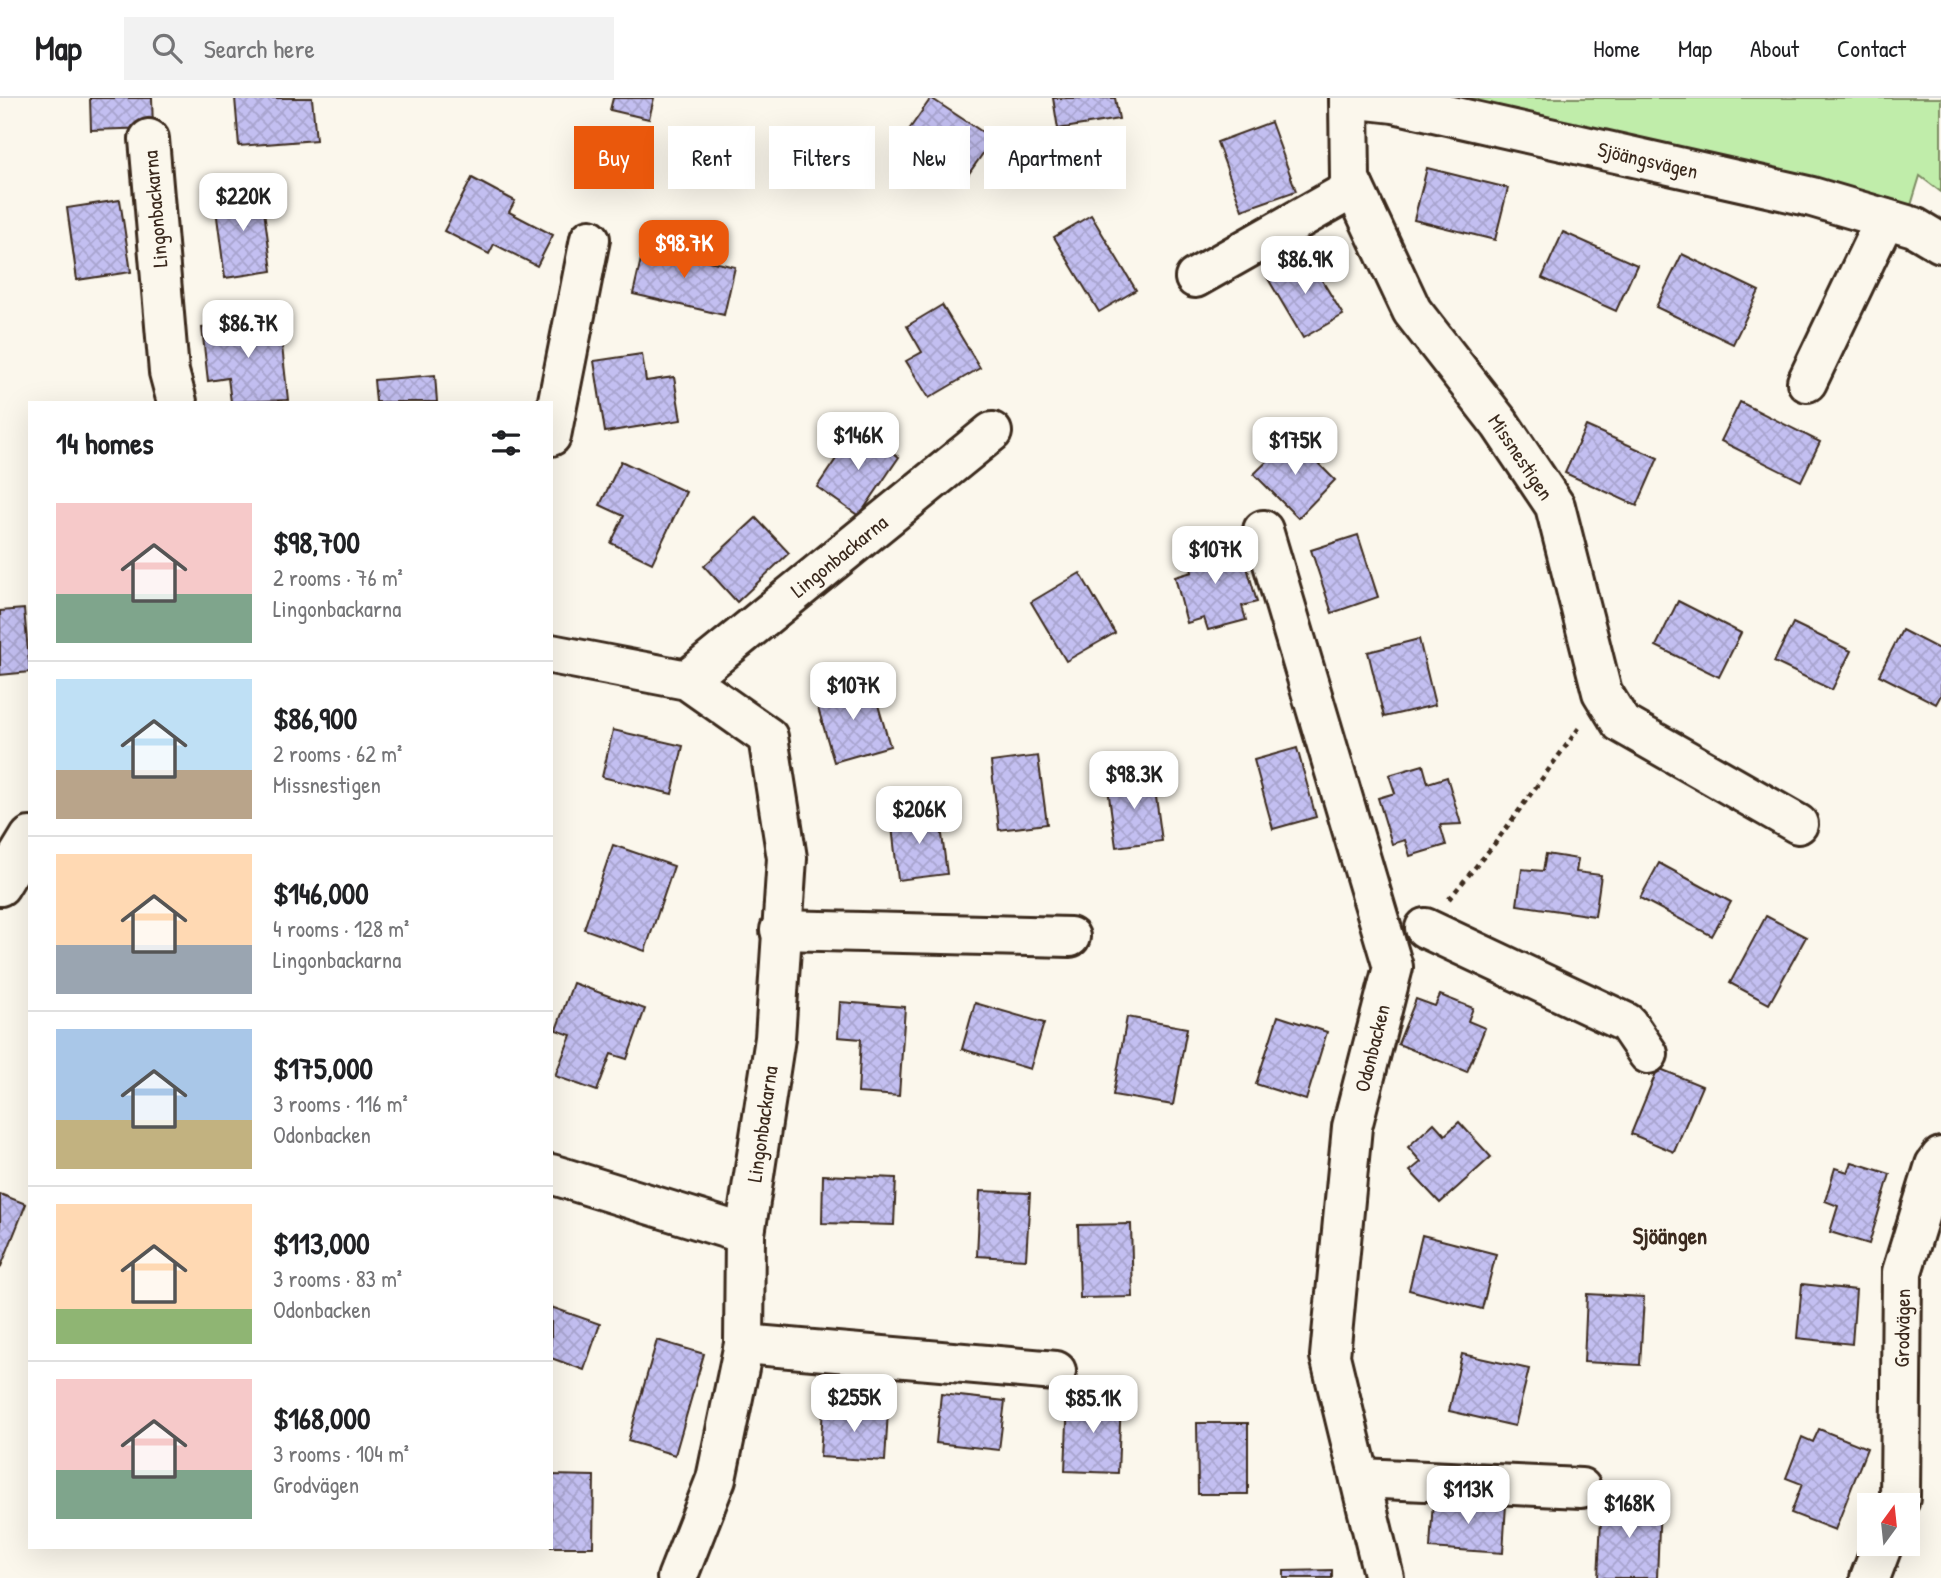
<!DOCTYPE html>
<html lang="en">
<head>
<meta charset="utf-8">
<style>
	:root { --surface:#fff; --page:#f2f2f2; --text:#202124; --muted:#757577; --line:#e0e0e0; --accent:#ea580c }
	body { margin:0; font-family:"Patrick Hand",sans-serif; background:var(--page); color:var(--text); height:100vh; display:flex; flex-direction:column; font-size:26px; white-space:nowrap }
	* { box-sizing:border-box; margin:0 }
	p { font-size:23px; color:var(--muted) }
	.icon { flex:none; width:38px; height:38px; fill:none; stroke:currentColor; stroke-width:2; stroke-linecap:round; stroke-linejoin:round }
	.map { position:relative; flex:1; overflow:hidden }
	.drawer { position:absolute; left:28px; top:303px; width:525px; height:1148px; display:flex; flex-direction:column; background:var(--surface); border-radius:0px; box-shadow:0 7px 28px #0002 }
	.drawer>* { flex:none }
	.guide { position:absolute; left:574px; top:28px; width:665px; height:63px; display:flex; gap:14px }
	.needle { width:46px; rotate:15deg }
	.tools { position:absolute; left:1857px; top:1395px; display:grid; gap:14px }
	.tools a { display:grid; place-items:center; width:63px; height:63px; border-radius:0px; background:var(--surface); box-shadow:0 7px 28px #0002; font-size:35px }
	.price { position:absolute; translate:-50% -60px; padding:0 16px; border-radius:14px; background:#fff; color:#222; font-size:23px; line-height:46px; filter:drop-shadow(0 2px 4px #0008) }
	.price::after { content:''; position:absolute; left:50%; top:42px; width:21px; height:16px; margin-left:-10px; background:inherit; clip-path:polygon(0 0,100% 0,50% 100%) }
	.price.on { background:var(--accent); color:#fff }
	ul { padding:0; list-style:none }
	li { display:flex; align-items:center; gap:21px; height:175px; padding:0 28px }
	li+li { border-top:2px solid var(--line) }
	li span { display:grid; place-items:center; flex:none; width:196px; height:140px; border-radius:0px; color:#555 }
	li>.icon { margin-inline-start:auto }
	span .icon { width:84px; height:84px; fill:#fffc; stroke-width:1 }
	li b { font-size:30px }
	h2 { display:flex; justify-content:space-between; align-items:center; height:84px; padding:0 28px; font-size:30px }
	.tag { padding:0 24px; border-radius:0px; background:var(--surface); box-shadow:0 7px 28px #0002; font-size:24px; line-height:63px }
	.tag.on { background:var(--accent); color:#fff }
	header { display:flex; align-items:center; gap:42px; box-sizing:border-box; height:98px; padding:0 35px; background:var(--surface); border-bottom:2px solid var(--line) }
	header strong { font-size:33px }
	nav { display:flex; gap:38px; margin-inline-start:auto; font-size:24px }
	.search { width:490px; height:63px; background:var(--page); display:flex; align-items:center; gap:18px; box-sizing:border-box; padding:0 24px; border-radius:0px; color:var(--muted); font-size:26px }
	.map>svg:first-child { display:block }
</style>
</head>
<body>
<header>
<strong>Map</strong>
<div class="search"><svg class="icon" aria-label="search" viewBox="0 0 24 24"><circle cx="10" cy="10" r="6"/><path d="M15 15l6 6"/></svg>Search here</div>
<nav><a>Home</a><a>Map</a><a>About</a><a>Contact</a></nav>
</header>
<div class="map">
<svg width="1941" height="1480" viewBox="0 0 1941 1480">
	<defs>
		<pattern id="building-cross-hatch" width="8" height="8" patternUnits="userSpaceOnUse" patternTransform="scale(1.75)"><rect width="8" height="8" fill="#c3bff1"/><path d="M0 0l8 8M0 8l8-8" fill="none" stroke="#a8a4ce"/></pattern>
	</defs>
	<rect width="100%" height="100%" fill="#fbf7ec"/>
	<filter id="ink" filterUnits="userSpaceOnUse"><feTurbulence type="fractalNoise" baseFrequency=".0143" numOctaves="2"/><feDisplacementMap in="SourceGraphic" scale="14" xChannelSelector="R" yChannelSelector="G"/><feConvolveMatrix kernelMatrix="1 2 1 2 8 2 1 2 1" color-interpolation-filters="sRGB"/></filter>
	<g filter="url(#ink)">
		<polygon fill="#c0edaa" stroke="#7e8c64" stroke-width="2" points="1349,0 1941,0 1941,94 1920,78 1905,127"/>
		<g fill="url(#building-cross-hatch)" stroke="#3b2a1e" stroke-width="2">
			<polygon points="90,0 152,0 153,30 91,32"/>
			<polygon points="235,0 312,0 316,42 239,48"/>
			<polygon points="613,0 654,0 649,21 610,12"/>
			<polygon points="931,0 993,41 965,81 904,39"/>
			<polygon points="1053,0 1115,0 1119,21 1058,31"/>
			<polygon points="1271,24 1296,93 1242,112 1217,44"/>
			<polygon points="1427,70 1508,90 1495,142 1414,122"/>
			<polygon points="472,80 515,103 509,114 553,137 537,168 494,146 489,156 444,133"/>
			<polygon points="261,90 272,173 225,180 214,96"/>
			<polygon points="120,102 131,174 77,182 67,110"/>
			<polygon points="1091,117 1136,192 1099,214 1054,139"/>
			<polygon points="1563,134 1637,167 1616,213 1542,180"/>
			<polygon points="644,148 735,169 724,217 633,196"/>
			<polygon points="1306,156 1343,217 1303,240 1267,179"/>
			<polygon points="1682,156 1759,193 1733,246 1656,209"/>
			<polygon points="942,207 980,270 929,300 906,263 922,254 907,228"/>
			<polygon points="279,221 288,302 231,304 228,280 208,283 202,230"/>
			<polygon points="642,256 646,283 674,279 681,322 605,334 594,263"/>
			<polygon points="435,277 437,304 376,304 374,282"/>
			<polygon points="1740,304 1820,344 1801,383 1721,343"/>
			<polygon points="1586,328 1658,360 1637,408 1565,375"/>
			<polygon points="857,330 899,359 859,418 817,389"/>
			<polygon points="1292,339 1335,382 1298,420 1254,376"/>
			<polygon points="621,363 686,394 652,465 611,445 624,418 600,407"/>
			<polygon points="756,420 789,455 737,504 704,468"/>
			<polygon points="1358,437 1378,499 1332,515 1311,452"/>
			<polygon points="1219,441 1225,460 1243,455 1257,504 1242,508 1246,522 1208,532 1204,520 1187,525 1175,479 1192,474 1186,451"/>
			<polygon points="1080,475 1115,535 1066,563 1031,504"/>
			<polygon points="1678,503 1741,535 1719,579 1656,548"/>
			<polygon points="24,511 30,574 0,577 0,513"/>
			<polygon points="1793,525 1851,553 1832,592 1774,564"/>
			<polygon points="1902,532 1941,552 1941,597 1936,606 1879,577"/>
			<polygon points="1419,541 1435,607 1384,619 1368,554"/>
			<polygon points="871,583 890,648 834,664 815,600"/>
			<polygon points="613,632 683,648 672,696 602,679"/>
			<polygon points="1297,650 1316,719 1273,731 1254,662"/>
			<polygon points="1038,658 1047,726 999,732 991,664"/>
			<polygon points="1423,667 1428,685 1447,679 1461,726 1440,727 1446,747 1410,758 1405,742 1392,746 1378,700 1395,695 1389,677"/>
			<polygon points="1153,677 1162,743 1116,749 1107,683"/>
			<polygon points="939,713 947,776 898,782 891,719"/>
			<polygon points="613,747 674,768 645,853 584,831"/>
			<polygon points="1546,756 1578,761 1576,774 1601,777 1595,818 1517,807 1522,771 1543,773"/>
			<polygon points="1659,765 1731,804 1712,838 1640,800"/>
			<polygon points="1766,818 1806,839 1769,906 1730,885"/>
			<polygon points="573,885 645,911 627,961 611,956 597,993 555,978 571,937 556,932"/>
			<polygon points="1440,897 1473,910 1468,923 1485,930 1467,974 1398,946 1416,901 1435,908"/>
			<polygon points="840,904 905,909 899,998 858,995 861,941 838,939"/>
			<polygon points="975,905 1044,925 1030,971 962,951"/>
			<polygon points="1278,918 1327,934 1306,1002 1256,986"/>
			<polygon points="1127,919 1187,930 1173,1007 1113,997"/>
			<polygon points="1658,970 1702,988 1674,1054 1631,1036"/>
			<polygon points="1459,1024 1491,1059 1440,1105 1410,1073 1421,1064 1408,1049 1434,1025 1445,1037"/>
			<polygon points="1852,1064 1890,1076 1869,1146 1830,1134 1838,1108 1825,1103 1835,1070 1848,1074"/>
			<polygon points="823,1077 896,1080 894,1127 822,1125"/>
			<polygon points="980,1093 1030,1095 1026,1161 977,1158"/>
			<polygon points="0,1096 26,1106 0,1171"/>
			<polygon points="1131,1126 1133,1199 1080,1200 1078,1127"/>
			<polygon points="1422,1137 1496,1156 1482,1211 1409,1192"/>
			<polygon points="1802,1186 1856,1192 1852,1246 1797,1240"/>
			<polygon points="1587,1196 1644,1199 1640,1267 1584,1264"/>
			<polygon points="551,1209 600,1226 584,1272 551,1260"/>
			<polygon points="657,1242 704,1256 675,1357 628,1343"/>
			<polygon points="1462,1256 1529,1271 1515,1328 1449,1313"/>
			<polygon points="941,1296 1005,1303 999,1352 936,1345"/>
			<polygon points="1068,1300 1121,1301 1118,1375 1065,1373"/>
			<polygon points="823,1309 888,1313 885,1363 820,1359"/>
			<polygon points="1197,1325 1248,1325 1248,1396 1198,1396"/>
			<polygon points="1819,1331 1867,1350 1835,1432 1791,1415 1802,1386 1786,1380 1802,1339 1813,1344"/>
			<polygon points="551,1377 594,1378 593,1449 551,1449"/>
			<polygon points="1433,1402 1506,1406 1503,1455 1430,1450"/>
			<polygon points="1602,1402 1660,1405 1657,1480 1598,1480"/>
			<polygon points="1332,1472 1332,1480 1284,1480 1284,1473"/>
		</g>
		<g fill="none" stroke-linecap="round" stroke-linejoin="round">
			<g stroke="#3b2a1e" stroke-width="44">
				<g id="minor">
					<polyline points="1349,0 1394,5 1812,99 1914,129 1941,145"/>
					<polyline points="1349,1 1350,81 1412,213 1500,326 1555,408 1602,594 1621,625 1798,726"/>
					<polyline points="149,41 169,274 177,304"/>
					<polyline points="1195,180 1354,90"/>
					<polyline points="1807,284 1885,121"/>
					<polyline points="551,338 590,141"/>
					<polyline points="1263,432 1393,869 1352,1029 1330,1258 1384,1480"/>
					<polyline points="551,556 687,582 768,639 787,760 775,940 745,1136 744,1246 716,1381 677,1480"/>
					<polyline points="687,582 992,334"/>
					<polyline points="0,788 30,739"/>
					<polyline points="1425,830 1627,925 1648,956"/>
					<polyline points="780,832 1070,839"/>
					<polyline points="551,1076 745,1136"/>
					<polyline points="744,1246 1056,1273"/>
					<polyline points="1360,1380 1581,1390"/>
					<polyline points="1897,1407 1900,1400 1902,1174 1935,1067 1941,1059"/>
					<polyline points="1870,1480 1883,1446"/>
				</g>
			</g>
			<polyline stroke="#3b2a1e" stroke-width="4.5" stroke-dasharray="5 5" stroke-linecap="butt" points="1449,801 1496,744 1581,627"/>
			<use href="#minor" stroke="#fbf7ec" stroke-width="38"/>
		</g>
	</g>
	<g text-anchor="middle" dominant-baseline="central" stroke-width="5" stroke-linejoin="round" paint-order="stroke">
		<g font-size="21" fill="#3b2a1e" stroke="#fbf7ec">
			<text transform="translate(1648 62) rotate(13)">Sjöängsvägen</text>
			<text transform="translate(155 111) rotate(-95)">Lingonbackarna</text>
			<text transform="translate(1521 359) rotate(56)">Missnestigen</text>
			<text transform="translate(839 458) rotate(-39)">Lingonbackarna</text>
			<text transform="translate(1372 950) rotate(-76)">Odonbacken</text>
			<text transform="translate(762 1026) rotate(-82)">Lingonbackarna</text>
			<text transform="translate(1902 1230) rotate(-89)">Grodvägen</text>
		</g>
		<g font-size="23" font-weight="bold" fill="#3b2a1e" stroke="#fbf7ec">
			<text x="1670" y="1137">Sjöängen</text>
		</g>
	</g>
</svg>
<div class="tools">
<a><svg class="needle" viewBox="-14 -14 28 28"><path d="M0-13l5 13h-10z" fill="#e53935"/><path d="M0 13l5-13h-10z" fill="#757577"/></svg></a>
</div>
<b class="price" style="left:243px;top:135px">$220K</b>
<b class="price on" style="left:684px;top:182px">$98.7K</b>
<b class="price" style="left:1305px;top:198px">$86.9K</b>
<b class="price" style="left:248px;top:262px">$86.7K</b>
<b class="price" style="left:858px;top:374px">$146K</b>
<b class="price" style="left:1295px;top:379px">$175K</b>
<b class="price" style="left:1215px;top:488px">$107K</b>
<b class="price" style="left:853px;top:624px">$107K</b>
<b class="price" style="left:1134px;top:713px">$98.3K</b>
<b class="price" style="left:919px;top:748px">$206K</b>
<b class="price" style="left:854px;top:1336px">$255K</b>
<b class="price" style="left:1093px;top:1337px">$85.1K</b>
<b class="price" style="left:1468px;top:1428px">$113K</b>
<b class="price" style="left:1629px;top:1442px">$168K</b>
<div class="guide">
<a class="tag on">Buy</a>
<a class="tag">Rent</a>
<a class="tag">Filters</a>
<a class="tag">New</a>
<a class="tag">Apartment</a>
</div>
<section class="drawer">
<h2>14 homes<svg class="icon" aria-label="filters" viewBox="0 0 24 24"><path d="M4 7h16M4 17h16"/><circle cx="9" cy="7" r="2"/><circle cx="15" cy="17" r="2"/></svg></h2>
<ul>
<li><span style="background:linear-gradient(#f6c9c9 65%,#7fa58c 0)"><svg class="icon" aria-label="home" viewBox="0 0 24 24"><path d="M3 11l9-7 9 7M6 9v11h12V9"/></svg></span><div><b>$98,700</b><p>2 rooms · 76 m²</p><p>Lingonbackarna</p></div></li>
<li><span style="background:linear-gradient(#bfe0f5 65%,#b9a48a 0)"><svg class="icon" aria-label="home" viewBox="0 0 24 24"><path d="M3 11l9-7 9 7M6 9v11h12V9"/></svg></span><div><b>$86,900</b><p>2 rooms · 62 m²</p><p>Missnestigen</p></div></li>
<li><span style="background:linear-gradient(#ffd9b3 65%,#9aa5b1 0)"><svg class="icon" aria-label="home" viewBox="0 0 24 24"><path d="M3 11l9-7 9 7M6 9v11h12V9"/></svg></span><div><b>$146,000</b><p>4 rooms · 128 m²</p><p>Lingonbackarna</p></div></li>
<li><span style="background:linear-gradient(#a9c7e8 65%,#c2b280 0)"><svg class="icon" aria-label="home" viewBox="0 0 24 24"><path d="M3 11l9-7 9 7M6 9v11h12V9"/></svg></span><div><b>$175,000</b><p>3 rooms · 116 m²</p><p>Odonbacken</p></div></li>
<li><span style="background:linear-gradient(#ffd9b3 75%,#8fb573 0)"><svg class="icon" aria-label="home" viewBox="0 0 24 24"><path d="M3 11l9-7 9 7M6 9v11h12V9"/></svg></span><div><b>$113,000</b><p>3 rooms · 83 m²</p><p>Odonbacken</p></div></li>
<li><span style="background:linear-gradient(#f6c9c9 65%,#7fa58c 0)"><svg class="icon" aria-label="home" viewBox="0 0 24 24"><path d="M3 11l9-7 9 7M6 9v11h12V9"/></svg></span><div><b>$168,000</b><p>3 rooms · 104 m²</p><p>Grodvägen</p></div></li>
</ul>
</section>
</div>
</body>
</html>
